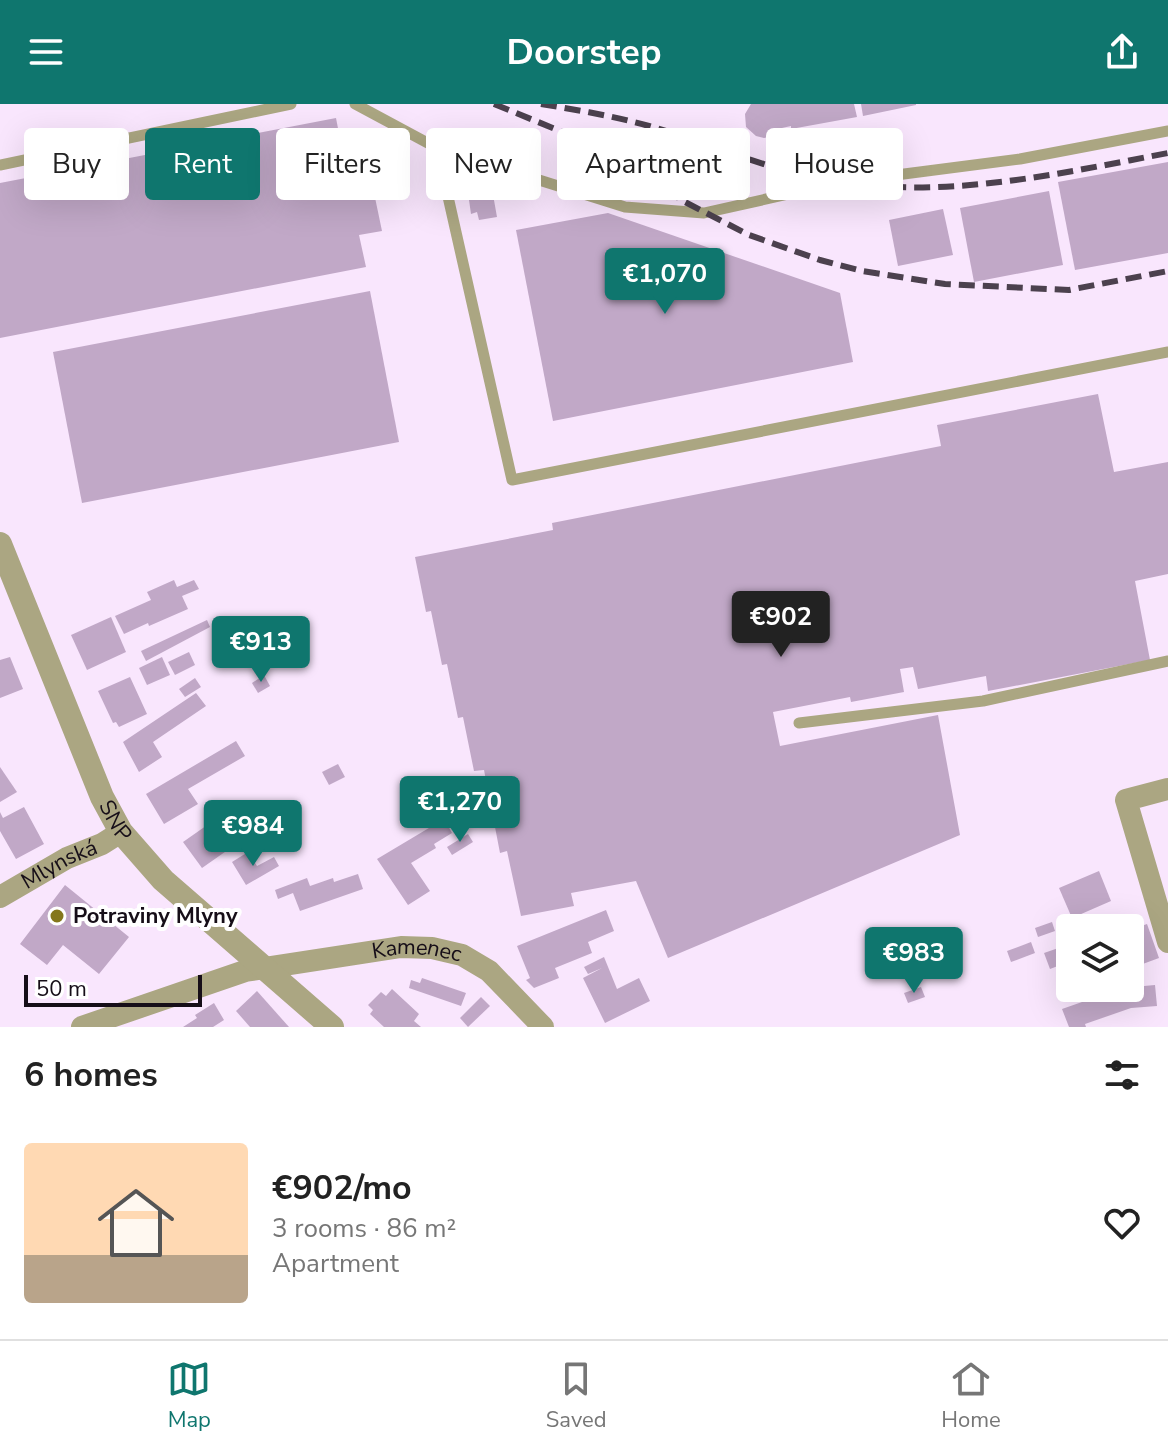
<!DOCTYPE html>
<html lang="en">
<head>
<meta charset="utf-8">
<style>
	:root { --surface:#fff; --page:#f2f2f2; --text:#222; --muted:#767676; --line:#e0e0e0; --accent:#0f766e }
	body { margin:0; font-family:"Nunito Sans",sans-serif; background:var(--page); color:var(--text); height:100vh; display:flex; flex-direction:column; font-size:30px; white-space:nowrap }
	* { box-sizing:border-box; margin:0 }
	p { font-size:26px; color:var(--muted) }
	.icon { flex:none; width:44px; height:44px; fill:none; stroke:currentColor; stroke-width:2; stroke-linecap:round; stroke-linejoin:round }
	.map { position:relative; height:923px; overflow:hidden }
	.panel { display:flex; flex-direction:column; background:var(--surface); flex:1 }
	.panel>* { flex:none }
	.top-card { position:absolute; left:24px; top:24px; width:1120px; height:72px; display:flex; gap:16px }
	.fabs { position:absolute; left:1056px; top:810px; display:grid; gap:16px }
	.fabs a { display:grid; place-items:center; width:88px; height:88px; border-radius:8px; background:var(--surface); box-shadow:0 8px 32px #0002; font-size:40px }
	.scale { position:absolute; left:24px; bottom:20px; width:178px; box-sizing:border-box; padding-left:8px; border:4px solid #160e18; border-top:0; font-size:22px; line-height:28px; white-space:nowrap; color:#160e18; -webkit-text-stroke:6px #fff; paint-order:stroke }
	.price { position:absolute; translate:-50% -68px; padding:0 18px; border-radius:8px; background:var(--accent); color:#fff; font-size:26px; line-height:52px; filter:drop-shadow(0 2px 4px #0008) }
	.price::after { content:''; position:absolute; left:50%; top:48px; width:24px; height:18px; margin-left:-12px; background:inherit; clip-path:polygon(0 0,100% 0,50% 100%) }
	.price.current { background:#222; color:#fff }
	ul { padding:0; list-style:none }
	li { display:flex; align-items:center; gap:24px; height:200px; padding:0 24px }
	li+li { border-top:2px solid var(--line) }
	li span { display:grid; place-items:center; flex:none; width:224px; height:160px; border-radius:8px; color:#555 }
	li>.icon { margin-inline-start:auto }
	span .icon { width:96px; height:96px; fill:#fffc; stroke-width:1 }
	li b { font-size:34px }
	h2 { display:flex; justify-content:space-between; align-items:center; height:96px; padding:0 24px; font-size:34px }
	.tag { padding:0 28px; border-radius:8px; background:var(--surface); box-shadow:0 8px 32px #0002; font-size:28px; line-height:72px }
	.tag.current { background:var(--accent); color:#fff }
	header { display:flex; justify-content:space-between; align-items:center; height:104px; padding:0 24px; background:var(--accent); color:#fff; font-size:36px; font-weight:700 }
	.menu { display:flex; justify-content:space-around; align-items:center; height:112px; border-top:2px solid var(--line); background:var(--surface); font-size:22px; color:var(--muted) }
	.menu a { display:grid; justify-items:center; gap:4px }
	.menu .current { color:var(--accent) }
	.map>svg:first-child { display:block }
</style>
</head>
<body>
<header><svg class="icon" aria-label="menu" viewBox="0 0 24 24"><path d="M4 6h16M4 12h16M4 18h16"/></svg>Doorstep<svg class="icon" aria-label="share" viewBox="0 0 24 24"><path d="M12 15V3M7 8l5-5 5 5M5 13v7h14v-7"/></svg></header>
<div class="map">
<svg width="1168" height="923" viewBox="0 0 1168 923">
	<rect width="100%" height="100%" fill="#f9e6fd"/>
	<g fill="#c1a8c7">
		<polygon points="751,0 854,0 857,13 791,25 791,22 782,24 776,31 764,34 756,32 746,23 745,10"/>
		<polygon points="861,0 916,0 916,1 863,12"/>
		<polygon points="336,14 342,45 364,41 382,127 359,131 366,163 0,234 0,79"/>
		<polygon points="1168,58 1168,149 1075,166 1058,78"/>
		<polygon points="492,85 497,113 479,116 477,108 471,110 468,89"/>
		<polygon points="1049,87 1063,161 974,178 960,104"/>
		<polygon points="943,105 953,151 898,162 889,116"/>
		<polygon points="608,109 840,189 853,258 553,317 516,126"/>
		<polygon points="370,187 399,338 82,399 53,248"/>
		<polygon points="1098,290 1114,368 1168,358 1168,470 1135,477 1150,556 988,587 986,572 918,585 913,563 900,565 904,588 851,598 850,593 773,608 780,642 938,611 960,731 668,854 636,777 571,789 574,802 521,812 507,747 500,749 484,666 474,667 463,613 458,614 447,560 442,561 431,507 426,508 415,453 553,426 552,419 941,342 937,321"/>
		<polygon points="174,476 177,483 194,476 199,485 182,492 188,505 149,522 148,519 124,530 115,512 151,496 147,488"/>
		<polygon points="111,513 126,548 87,566 71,531"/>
		<polygon points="207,516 210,523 146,557 141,547"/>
		<polygon points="189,548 195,561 175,571 168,558"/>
		<polygon points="10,553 23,585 0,594 0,556"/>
		<polygon points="162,553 170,571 147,581 139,564"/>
		<polygon points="264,571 270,582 258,589 252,579"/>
		<polygon points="130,573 147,610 119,623 116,618 113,619 98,587"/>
		<polygon points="195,574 201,583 185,593 179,585"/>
		<polygon points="196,589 206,602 153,638 162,653 139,668 123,638"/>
		<polygon points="236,637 245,652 188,685 198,700 164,720 146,690"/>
		<polygon points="338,660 345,673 329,681 322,668"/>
		<polygon points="0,663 17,688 0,698"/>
		<polygon points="24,703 44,740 16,755 0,727 0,708 3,714"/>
		<polygon points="463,705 472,721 456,730 447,714"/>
		<polygon points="444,715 452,729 434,740 436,744 411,759 430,787 408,801 377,755"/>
		<polygon points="213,717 232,743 202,764 183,738"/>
		<polygon points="468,730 473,738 452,751 447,743"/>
		<polygon points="248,748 257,762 274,753 279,762 246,781 232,758"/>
		<polygon points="1099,767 1111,797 1072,814 1059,784"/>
		<polygon points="358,770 363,785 300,807 293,789 278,795 275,786 307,774 310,782 333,774 334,778"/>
		<polygon points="65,781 129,833 99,870 63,841 47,861 20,840"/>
		<polygon points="606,806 614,827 588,838 592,849 555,864 559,874 534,884 526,876 530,874 517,842"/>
		<polygon points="1052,818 1055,827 1038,833 1035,824"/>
		<polygon points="1147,820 1159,854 1140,861 1136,848 1130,850 1130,826"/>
		<polygon points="1031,838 1035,849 1011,858 1007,847"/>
		<polygon points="1070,840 1070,867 1066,868 1063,860 1050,865 1044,849"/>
		<polygon points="604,853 617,885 639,874 650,897 605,919 583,874 602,864 588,870 584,863"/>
		<polygon points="422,874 466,889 461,902 409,884 411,876 420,879"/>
		<polygon points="1155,881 1157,902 1131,904 1085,920 1086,923 1069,923 1062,905 1122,884"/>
		<polygon points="921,883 925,893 908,899 904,889"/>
		<polygon points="392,885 419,910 414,917 421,923 384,923 370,910 373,906 368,901 381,888 386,892"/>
		<polygon points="257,887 289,923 250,923 236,907"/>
		<polygon points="481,893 490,902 468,923 460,914"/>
		<polygon points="214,899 224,916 213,923 183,923 197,914 195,911"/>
	</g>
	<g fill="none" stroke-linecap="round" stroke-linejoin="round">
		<g stroke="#aba682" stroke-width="11">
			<polyline points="355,0 437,44 512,376 1168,248"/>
			<polyline points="437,44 625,103 704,109 842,78 1020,55 1168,27"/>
			<polyline points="0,61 291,0"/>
			<polyline points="799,619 983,597 1168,557"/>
		</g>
		<g stroke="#aba682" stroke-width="22">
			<polyline points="1168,685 1126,696 1168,838"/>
			<path id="s1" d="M0 793 67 754 102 740 121 728"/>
			<path id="s2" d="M82 923 245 867 401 843 432 844 462 851 489 867 543 923"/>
		</g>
		<path stroke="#aba682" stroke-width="24" id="s3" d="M0 440 102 693 121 728 163 776 332 923"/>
		<g stroke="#4c414e" stroke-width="6" stroke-dasharray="16 8" stroke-linecap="butt">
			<polyline points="494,0 592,40 685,98 749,131 820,156 862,167 945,180 1069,186 1168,167"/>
			<path d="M541 0C577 6 614 12 649 22 706 38 760 63 818 74 936 98 1052 71 1168 49"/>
		</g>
	</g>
	<circle fill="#84771c" stroke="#fff" stroke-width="3" cx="57" cy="812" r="8"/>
	<g text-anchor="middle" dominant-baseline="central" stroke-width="8" stroke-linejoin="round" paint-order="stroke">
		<g font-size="22" fill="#160e18" stroke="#fff">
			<text stroke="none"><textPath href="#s3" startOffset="300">SNP</textPath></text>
			<text stroke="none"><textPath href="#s1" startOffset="68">Mlynská</textPath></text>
			<text stroke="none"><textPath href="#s2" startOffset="346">Kamenec</textPath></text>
		</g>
		<g font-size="22" font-weight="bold" fill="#160e18" stroke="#fff" text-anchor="start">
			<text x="73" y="812">Potraviny Mlyny</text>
		</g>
	</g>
</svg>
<div class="fabs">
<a><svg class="icon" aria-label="layers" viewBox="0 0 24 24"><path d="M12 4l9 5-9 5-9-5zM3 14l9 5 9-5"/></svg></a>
</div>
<div class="scale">50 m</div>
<b class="price" style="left:665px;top:212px">€1,070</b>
<b class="price current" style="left:781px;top:555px">€902</b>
<b class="price" style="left:261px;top:580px">€913</b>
<b class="price" style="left:460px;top:740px">€1,270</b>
<b class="price" style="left:253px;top:764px">€984</b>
<b class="price" style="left:914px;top:891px">€983</b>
<div class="top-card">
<a class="tag">Buy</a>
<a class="tag current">Rent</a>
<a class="tag">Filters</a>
<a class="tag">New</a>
<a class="tag">Apartment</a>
<a class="tag">House</a>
</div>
</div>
<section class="panel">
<h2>6 homes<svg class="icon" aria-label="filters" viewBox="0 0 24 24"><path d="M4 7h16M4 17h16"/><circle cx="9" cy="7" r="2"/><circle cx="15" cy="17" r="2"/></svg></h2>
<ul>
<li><span style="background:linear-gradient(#ffd9b3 70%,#b9a48a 0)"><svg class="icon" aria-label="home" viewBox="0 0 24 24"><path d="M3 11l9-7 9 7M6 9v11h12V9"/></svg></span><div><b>€902/mo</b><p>3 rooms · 86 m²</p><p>Apartment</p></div><svg class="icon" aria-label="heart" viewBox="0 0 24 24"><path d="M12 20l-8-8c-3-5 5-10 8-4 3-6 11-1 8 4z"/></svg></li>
</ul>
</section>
<nav class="menu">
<a class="current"><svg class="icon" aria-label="map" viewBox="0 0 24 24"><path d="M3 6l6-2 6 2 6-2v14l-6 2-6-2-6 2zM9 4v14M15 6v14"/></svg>Map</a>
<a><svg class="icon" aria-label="saved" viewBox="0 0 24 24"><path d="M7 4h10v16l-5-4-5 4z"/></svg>Saved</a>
<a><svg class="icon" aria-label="home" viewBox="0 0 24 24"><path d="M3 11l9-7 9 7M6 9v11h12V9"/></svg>Home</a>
</nav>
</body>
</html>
